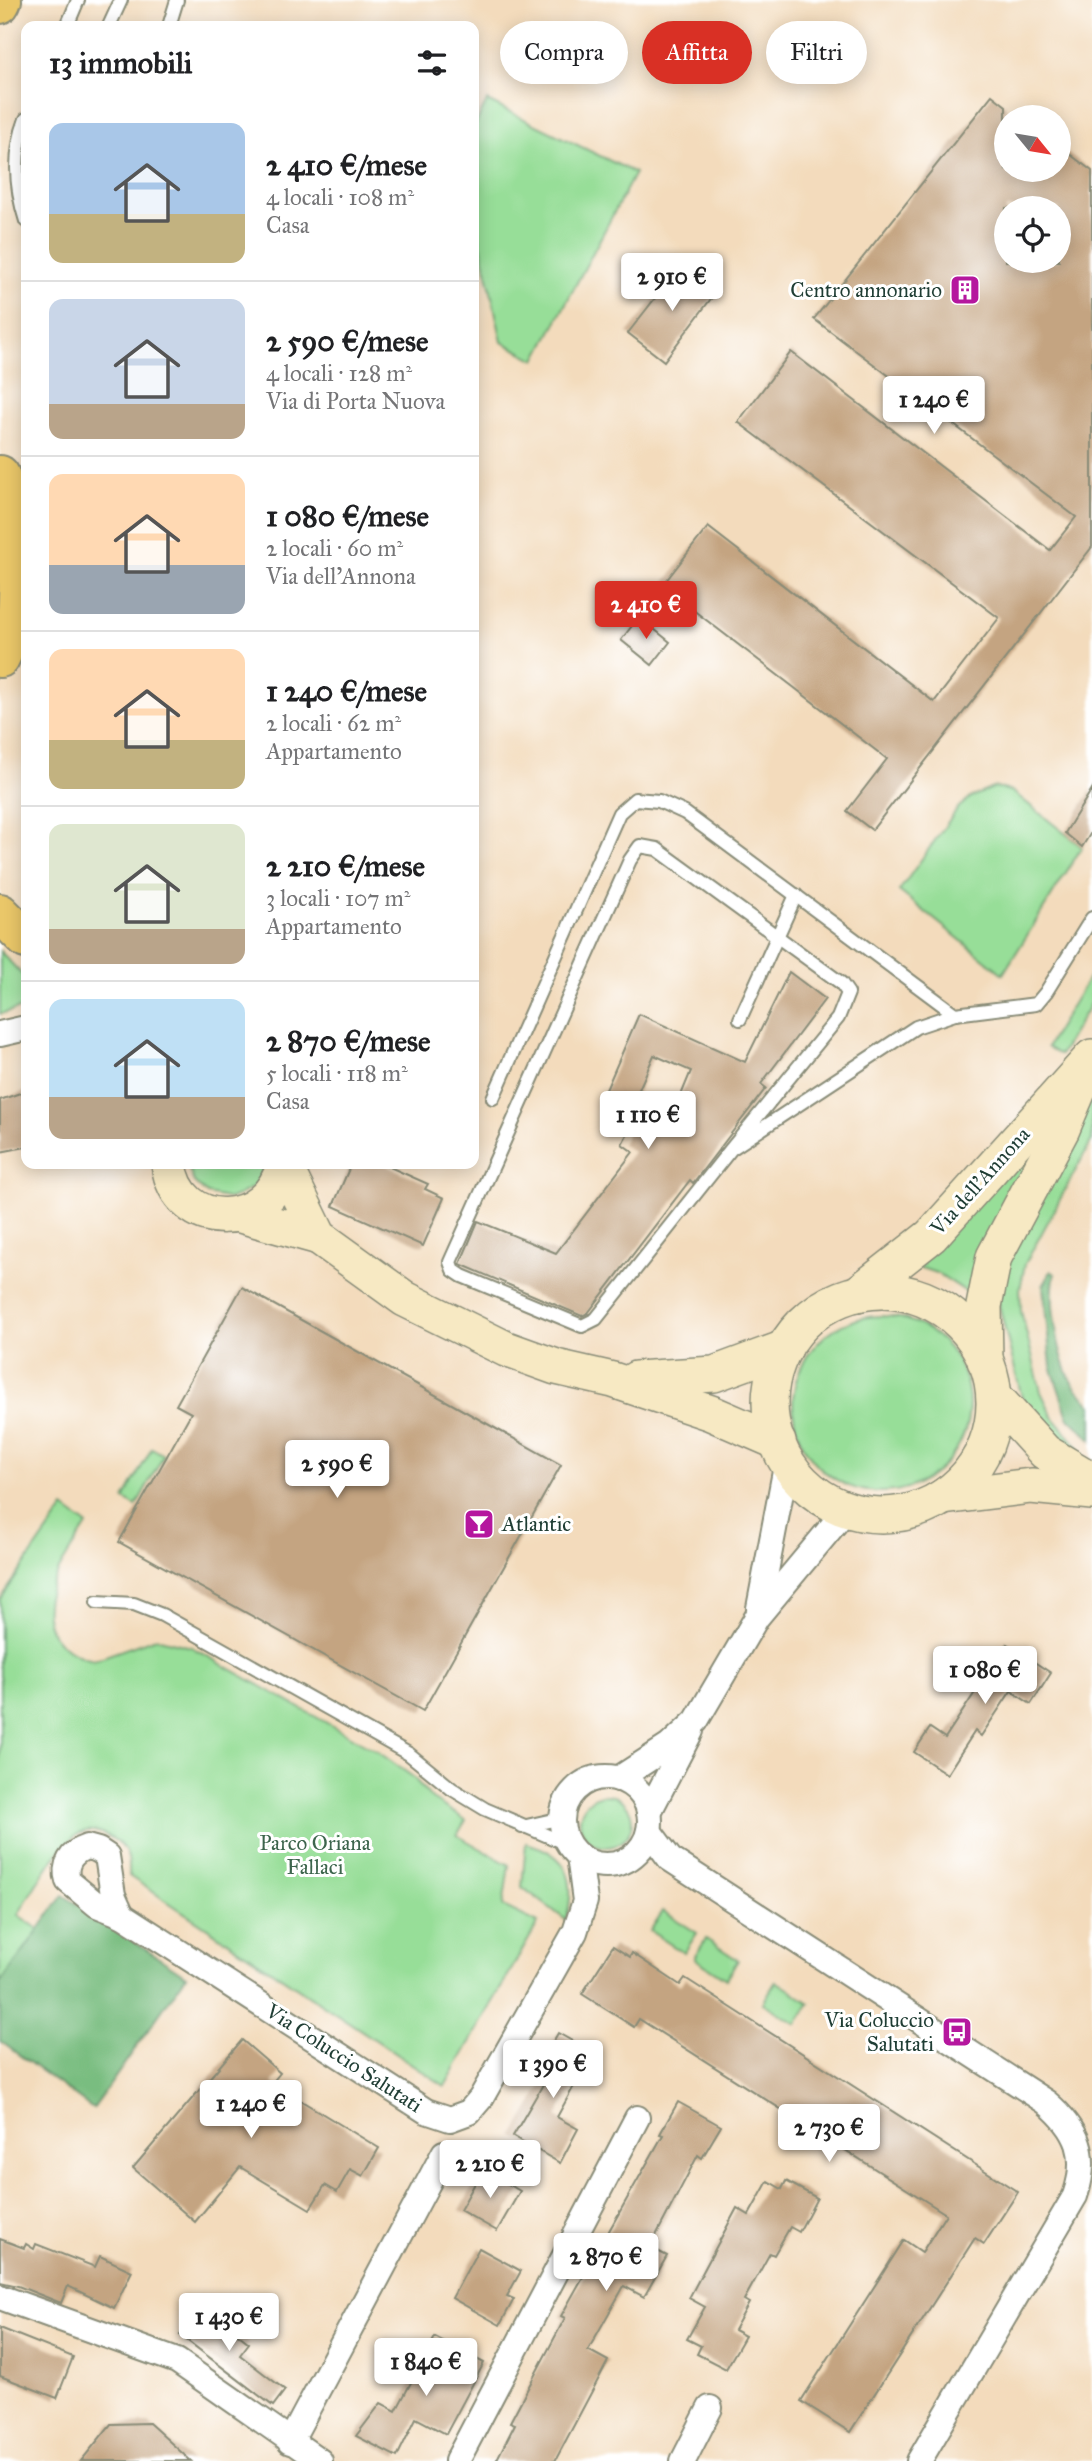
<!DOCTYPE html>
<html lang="it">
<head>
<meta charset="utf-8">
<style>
	:root { --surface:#fff; --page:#f6f6f6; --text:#202124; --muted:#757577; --line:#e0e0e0; --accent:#d93025 }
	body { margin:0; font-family:"IM FELL Great Primer",serif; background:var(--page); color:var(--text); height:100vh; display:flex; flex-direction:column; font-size:26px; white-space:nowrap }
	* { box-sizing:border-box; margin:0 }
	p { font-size:23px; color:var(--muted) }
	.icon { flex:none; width:38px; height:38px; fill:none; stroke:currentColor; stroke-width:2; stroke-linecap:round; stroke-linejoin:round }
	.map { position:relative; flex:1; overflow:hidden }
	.sheet { position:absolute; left:21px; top:21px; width:458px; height:1148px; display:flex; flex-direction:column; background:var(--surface); border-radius:14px; box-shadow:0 4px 18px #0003 }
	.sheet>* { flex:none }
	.guide { position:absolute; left:500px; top:21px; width:486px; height:63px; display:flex; gap:14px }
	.needle { width:46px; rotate:120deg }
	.buttons { position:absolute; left:994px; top:105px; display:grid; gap:14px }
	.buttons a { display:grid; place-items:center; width:77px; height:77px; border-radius:50%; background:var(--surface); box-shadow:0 4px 18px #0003; font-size:35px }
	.price { position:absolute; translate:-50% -60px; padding:0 16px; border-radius:7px; background:#fff; color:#222; font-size:23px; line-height:46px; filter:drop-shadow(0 2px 4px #0008) }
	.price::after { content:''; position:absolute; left:50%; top:42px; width:21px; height:16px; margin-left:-10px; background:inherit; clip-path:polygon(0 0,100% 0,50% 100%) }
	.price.current { background:var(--accent); color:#fff }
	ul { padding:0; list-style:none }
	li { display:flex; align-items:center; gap:21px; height:175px; padding:0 28px }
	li+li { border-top:2px solid var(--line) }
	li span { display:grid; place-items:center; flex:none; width:196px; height:140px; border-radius:14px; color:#555 }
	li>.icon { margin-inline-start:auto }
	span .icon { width:84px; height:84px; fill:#fffc; stroke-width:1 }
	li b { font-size:30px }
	h2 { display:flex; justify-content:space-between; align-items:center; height:84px; padding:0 28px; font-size:30px }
	.pill { padding:0 24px; border-radius:32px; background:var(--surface); box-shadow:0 4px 18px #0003; font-size:24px; line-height:63px }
	.pill.current { background:var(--accent); color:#fff }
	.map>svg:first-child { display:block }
</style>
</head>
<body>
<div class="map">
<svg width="1092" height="2461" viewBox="0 0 1092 2461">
	<rect width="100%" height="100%" fill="#fff"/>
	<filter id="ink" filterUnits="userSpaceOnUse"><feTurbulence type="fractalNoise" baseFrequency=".0143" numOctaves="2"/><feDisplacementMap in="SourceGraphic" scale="14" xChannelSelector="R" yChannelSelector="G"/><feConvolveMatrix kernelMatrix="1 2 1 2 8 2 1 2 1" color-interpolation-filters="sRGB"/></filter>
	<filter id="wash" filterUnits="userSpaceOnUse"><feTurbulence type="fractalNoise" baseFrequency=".00686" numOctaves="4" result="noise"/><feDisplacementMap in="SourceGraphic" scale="28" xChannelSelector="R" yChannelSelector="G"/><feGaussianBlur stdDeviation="1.57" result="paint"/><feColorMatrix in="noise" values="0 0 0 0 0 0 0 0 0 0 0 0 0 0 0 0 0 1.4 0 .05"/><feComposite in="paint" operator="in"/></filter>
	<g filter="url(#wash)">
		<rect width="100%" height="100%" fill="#f3dbbc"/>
		<g fill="#97de98" stroke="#5b8e66" stroke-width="2">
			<polygon points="487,101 635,173 536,360 502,342 474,214 474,127"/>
			<polygon points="995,787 1013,792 1082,847 1003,974 899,891 958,808 971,797"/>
			<polygon points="0,951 26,979 26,1007 0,1014"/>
			<polygon points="1092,972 1092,1001 1060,1055 1047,1047"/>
			<polygon points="1092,1097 1092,1140 1025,1264 1020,1289 1021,1311 1041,1392 1053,1417 1080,1449 1077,1454 1058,1445 1024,1406 998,1301 1012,1244"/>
			<polygon points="1049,1115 976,1289 968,1293 939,1274 918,1267"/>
			<polygon points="187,1164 267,1164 257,1185 231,1199 207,1194 194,1182"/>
			<circle cx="881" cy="1404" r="88"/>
			<polygon points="152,1448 164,1455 136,1506 124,1499"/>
			<path d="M64 1508 87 1525C67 1558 25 1606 60 1643 70 1652 81 1658 94 1660L156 1638 191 1647 377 1751 413 1777 432 1799 466 1820 457 1835 509 1865 503 1906 538 1923 445 2086 129 1876C130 1859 128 1849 113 1839 106 1834 95 1830 87 1831 63 1834 30 1895 18 1915L40 1930 0 1984V1600Z"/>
			<circle cx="606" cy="1821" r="26"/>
			<path d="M526 1843C569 1854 577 1879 566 1920L522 1887Z"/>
			<polygon points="663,1911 697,1933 684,1953 650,1931"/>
			<polygon points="706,1939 738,1960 726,1979 694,1958"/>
			<polygon points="776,1981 810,2003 796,2024 763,2003"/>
		</g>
		<g fill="#79bd80" stroke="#4c7d5a" stroke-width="2">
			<path d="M1051 1271 1055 1274C1048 1302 1059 1359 1073 1384 1078 1391 1086 1398 1092 1405V1440L1068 1417 1051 1366 1043 1286Z"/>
			<polygon points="63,1895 186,1976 93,2109 0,2041 0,1984"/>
		</g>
		<g id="blocks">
			<g fill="#c4a481" fill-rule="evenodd">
				<path d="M992 95 1006 106V170H1059V146L1092 171V547L872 830 847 811 887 759 662 586 708 527 934 702 999 618 738 422 791 352 1050 550 1076 517 814 319ZM1006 208H1059V261H1006Z"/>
				<polygon points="681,265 716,292 664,361 628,333"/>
				<polygon points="639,617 670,642 652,665 621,640"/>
				<polygon points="1092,789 1092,831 1082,847 1065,833"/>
				<path d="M789 972 825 999 761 1084 766 1088 693 1183 690 1180 588 1313 582 1316 460 1264 478 1221 556 1253 633 1152 622 1144 631 1127 617 1114 599 1106 639 1014 745 1062ZM654 1055 691 1071 675 1110 637 1094Z"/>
				<polygon points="26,1091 26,1147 0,1152 0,1100"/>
				<polygon points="351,1164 383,1164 428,1184 425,1189 444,1198 423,1246 333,1206"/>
				<polygon points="242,1287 561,1465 423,1711 119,1542 191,1413 176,1405"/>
				<polygon points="1007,1644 1051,1673 1031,1704 1011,1691 981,1736 975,1731 947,1774 914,1752 930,1728 945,1738"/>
				<polygon points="613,1946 630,1957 632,1953 680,1985 685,1978 1018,2192 984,2244 975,2238 850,2432 801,2401 904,2240 922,2252 946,2214 639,2019 634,2027 582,1994"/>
				<polygon points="558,2033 588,2050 576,2072 580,2075 557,2117 578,2129 560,2163 513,2136 545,2081 534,2075"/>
				<polygon points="242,2040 280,2073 272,2083 379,2148 363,2176 350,2169 337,2192 325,2185 310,2209 240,2167 195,2222 133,2168"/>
				<polygon points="678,2102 721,2126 702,2158 698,2155 650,2247 667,2256 644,2297 624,2286 588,2350 608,2361 555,2461 496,2461 515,2424 510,2422 565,2318 561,2316 663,2135 660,2134"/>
				<polygon points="483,2169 520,2191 497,2231 460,2210"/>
				<polygon points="768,2181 782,2189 786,2181 817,2198 799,2232 790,2227 774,2255 770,2253 744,2300 749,2303 734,2330 745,2336 726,2369 697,2354 701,2346 687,2339 705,2307 689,2298 737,2208 749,2215"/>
				<polygon points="0,2239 24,2248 26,2244 34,2249 36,2244 95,2267 100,2256 132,2271 114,2308 68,2286 61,2303 18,2286 0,2282"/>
				<polygon points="479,2248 521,2271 507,2296 514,2299 500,2325 452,2298"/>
				<polygon points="202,2306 249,2343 240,2355 285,2390 273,2406 180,2335"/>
				<polygon points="0,2328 73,2357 57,2398 0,2376"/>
				<polygon points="435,2337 484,2363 446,2434 416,2418 397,2457 356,2436 381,2403 396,2411"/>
				<polygon points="149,2423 191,2461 81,2461 111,2424"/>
			</g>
		</g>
	</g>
	<g filter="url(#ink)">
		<use href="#blocks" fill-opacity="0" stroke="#898c78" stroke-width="2"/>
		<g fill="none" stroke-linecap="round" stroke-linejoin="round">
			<g stroke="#898c78" stroke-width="16">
				<g id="lane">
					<polyline points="67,26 78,0"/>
					<polyline points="109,26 121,0"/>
					<polyline points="169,26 177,0"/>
					<path d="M26 119C13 153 15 187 26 221"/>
					<polyline points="740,1019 796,895"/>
					<polyline points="493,1098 619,813 635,799 659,801 685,813 955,1014"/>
					<polyline points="731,1149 838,1018 848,993 841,983 657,849 640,846 630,860 450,1262 453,1270 462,1276 582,1326 596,1319 731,1149 916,1027 955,1014 1036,1004 1046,992 1092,918"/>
					<polyline points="97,1602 134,1604 162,1615 409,1754 452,1789 485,1809 569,1845"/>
					<polyline points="522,1827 562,1818"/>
				</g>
			</g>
			<g stroke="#898c78" stroke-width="28">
				<g id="street">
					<polyline points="0,1034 26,1028"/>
					<polyline points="759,1608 787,1461"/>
					<circle cx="606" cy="1821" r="44"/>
					<polyline points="618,1779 669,1746 696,1721 757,1617 846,1510"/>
					<polyline points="649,1812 691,1731"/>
					<path d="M649 1831 670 1859 1046 2102C1079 2130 1089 2155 1075 2196L919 2461"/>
					<path d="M87 1847 98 1850 107 1856 113 1895 122 1915 97 1905 68 1881C63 1865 71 1852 87 1847Z"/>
					<polyline points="122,1915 426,2111 450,2119 469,2112 481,2098 575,1932 585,1901 579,1856"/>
					<polyline points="0,2297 177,2361 320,2461"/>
					<polyline points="290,2442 444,2153"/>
					<polyline points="457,2461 637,2118"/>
					<polyline points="683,2461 710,2408"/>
				</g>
			</g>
			<g stroke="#898c78" stroke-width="38">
				<g id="secondary">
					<path d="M169 1164C178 1234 269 1231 284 1164"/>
					<polyline points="284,1165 319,1237 405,1299 506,1349 556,1367 613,1380 711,1413 778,1442"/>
					<polyline points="240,1215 319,1237"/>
					<circle cx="882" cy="1403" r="112"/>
					<polyline points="857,1294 931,1236 1092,1057"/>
					<polyline points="985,1361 984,1306 994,1257 1062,1129 1083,1079"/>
					<polyline points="636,1379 714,1374 785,1348"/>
					<polyline points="994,1396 1045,1452 1092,1480"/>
					<polyline points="943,1497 1031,1486 1092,1492"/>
				</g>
			</g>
			<g stroke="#898c78" stroke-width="42">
				<g id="highway">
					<polyline points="0,4 2,0"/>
					<path d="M0 475C14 506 21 576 17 611 14 628 8 643 0 658"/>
					<polyline points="0,913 26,939"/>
				</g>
			</g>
			<use href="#lane" stroke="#fff" stroke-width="12"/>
			<use href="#street" stroke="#fff" stroke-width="24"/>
			<use href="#secondary" stroke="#f7e9c3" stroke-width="35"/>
			<use href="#highway" stroke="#eac769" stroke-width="38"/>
		</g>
	</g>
	<defs>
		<g id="building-square" transform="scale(1.575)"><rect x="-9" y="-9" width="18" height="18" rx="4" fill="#b5179e" stroke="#fff"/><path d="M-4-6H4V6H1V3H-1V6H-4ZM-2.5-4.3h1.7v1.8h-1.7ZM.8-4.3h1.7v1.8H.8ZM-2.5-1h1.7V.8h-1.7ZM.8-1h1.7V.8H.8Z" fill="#fff"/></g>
		<g id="bar-square" transform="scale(1.575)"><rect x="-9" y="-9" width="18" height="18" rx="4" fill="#b5179e" stroke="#fff"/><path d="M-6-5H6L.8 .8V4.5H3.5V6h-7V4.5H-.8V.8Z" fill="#fff"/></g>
		<g id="bus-square" transform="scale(1.575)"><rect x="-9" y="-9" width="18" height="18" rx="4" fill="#b5179e" stroke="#fff"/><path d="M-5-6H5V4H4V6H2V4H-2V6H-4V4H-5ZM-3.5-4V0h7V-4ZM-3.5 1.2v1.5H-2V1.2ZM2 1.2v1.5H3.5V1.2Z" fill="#fff"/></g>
	</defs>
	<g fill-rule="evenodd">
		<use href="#building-square" x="965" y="290"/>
		<use href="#bar-square" x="479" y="1524"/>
		<use href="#bus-square" x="957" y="2032"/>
	</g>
	<g text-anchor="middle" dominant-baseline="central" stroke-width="6" stroke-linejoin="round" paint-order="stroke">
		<g font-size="21" fill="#1f3d34" stroke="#fff" text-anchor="end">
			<text x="942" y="290">Centro annonario</text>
			<text x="502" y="1524" text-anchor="start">Atlantic</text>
			<text x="934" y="2020">Via Coluccio<tspan x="934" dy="24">Salutati</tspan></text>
		</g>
		<g font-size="21" fill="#1f3d34" stroke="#fff">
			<text transform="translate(980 1181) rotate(-48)">Via dell'Annona</text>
			<text transform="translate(344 2058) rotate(33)">Via Coluccio Salutati</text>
		</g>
		<g font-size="21" fill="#3d654d" stroke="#fff">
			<text x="315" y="1843">Parco Oriana<tspan x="315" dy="24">Fallaci</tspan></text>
		</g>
	</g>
</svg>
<div class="buttons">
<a><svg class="needle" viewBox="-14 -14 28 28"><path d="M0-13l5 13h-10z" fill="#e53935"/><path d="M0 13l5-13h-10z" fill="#757577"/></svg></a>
<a><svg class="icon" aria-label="locate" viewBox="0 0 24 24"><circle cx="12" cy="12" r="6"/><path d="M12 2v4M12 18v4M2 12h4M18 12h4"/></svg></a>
</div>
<b class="price" style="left:672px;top:313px">2 910 €</b>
<b class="price" style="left:934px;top:436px">1 240 €</b>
<b class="price current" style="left:646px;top:641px">2 410 €</b>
<b class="price" style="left:648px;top:1151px">1 110 €</b>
<b class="price" style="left:337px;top:1500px">2 590 €</b>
<b class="price" style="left:985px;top:1706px">1 080 €</b>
<b class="price" style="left:553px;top:2100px">1 390 €</b>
<b class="price" style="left:251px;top:2140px">1 240 €</b>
<b class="price" style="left:829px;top:2164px">2 730 €</b>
<b class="price" style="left:490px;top:2200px">2 210 €</b>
<b class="price" style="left:606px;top:2293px">2 870 €</b>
<b class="price" style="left:229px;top:2353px">1 430 €</b>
<b class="price" style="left:426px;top:2398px">1 840 €</b>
<div class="guide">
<a class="pill">Compra</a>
<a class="pill current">Affitta</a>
<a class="pill">Filtri</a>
</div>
<section class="sheet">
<h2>13 immobili<svg class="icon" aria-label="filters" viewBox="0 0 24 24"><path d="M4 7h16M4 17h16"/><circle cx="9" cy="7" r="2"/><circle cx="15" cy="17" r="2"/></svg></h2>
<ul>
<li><span style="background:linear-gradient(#a9c7e8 65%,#c2b280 0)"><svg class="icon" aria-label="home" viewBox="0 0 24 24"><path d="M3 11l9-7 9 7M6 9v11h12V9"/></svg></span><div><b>2 410 €/mese</b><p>4 locali · 108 m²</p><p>Casa</p></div></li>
<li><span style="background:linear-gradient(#c9d6e8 75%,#b9a48a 0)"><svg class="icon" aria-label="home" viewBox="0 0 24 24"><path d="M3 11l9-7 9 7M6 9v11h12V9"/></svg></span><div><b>2 590 €/mese</b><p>4 locali · 128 m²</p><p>Via di Porta Nuova</p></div></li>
<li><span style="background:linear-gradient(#ffd9b3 65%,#9aa5b1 0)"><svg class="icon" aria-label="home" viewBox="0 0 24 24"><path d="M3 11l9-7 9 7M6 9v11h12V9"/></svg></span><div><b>1 080 €/mese</b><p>2 locali · 60 m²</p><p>Via dell'Annona</p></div></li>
<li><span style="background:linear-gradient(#ffd9b3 65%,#c2b280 0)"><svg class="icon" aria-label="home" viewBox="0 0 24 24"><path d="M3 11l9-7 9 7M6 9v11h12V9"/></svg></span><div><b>1 240 €/mese</b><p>2 locali · 62 m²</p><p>Appartamento</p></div></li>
<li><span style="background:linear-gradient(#dfe7d0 75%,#b9a48a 0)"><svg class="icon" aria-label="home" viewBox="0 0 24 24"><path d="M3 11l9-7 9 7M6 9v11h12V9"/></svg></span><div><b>2 210 €/mese</b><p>3 locali · 107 m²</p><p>Appartamento</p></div></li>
<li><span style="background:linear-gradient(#bfe0f5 70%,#b9a48a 0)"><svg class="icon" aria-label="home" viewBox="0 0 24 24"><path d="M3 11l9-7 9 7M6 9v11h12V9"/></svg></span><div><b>2 870 €/mese</b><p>5 locali · 118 m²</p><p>Casa</p></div></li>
</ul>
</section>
</div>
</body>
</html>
